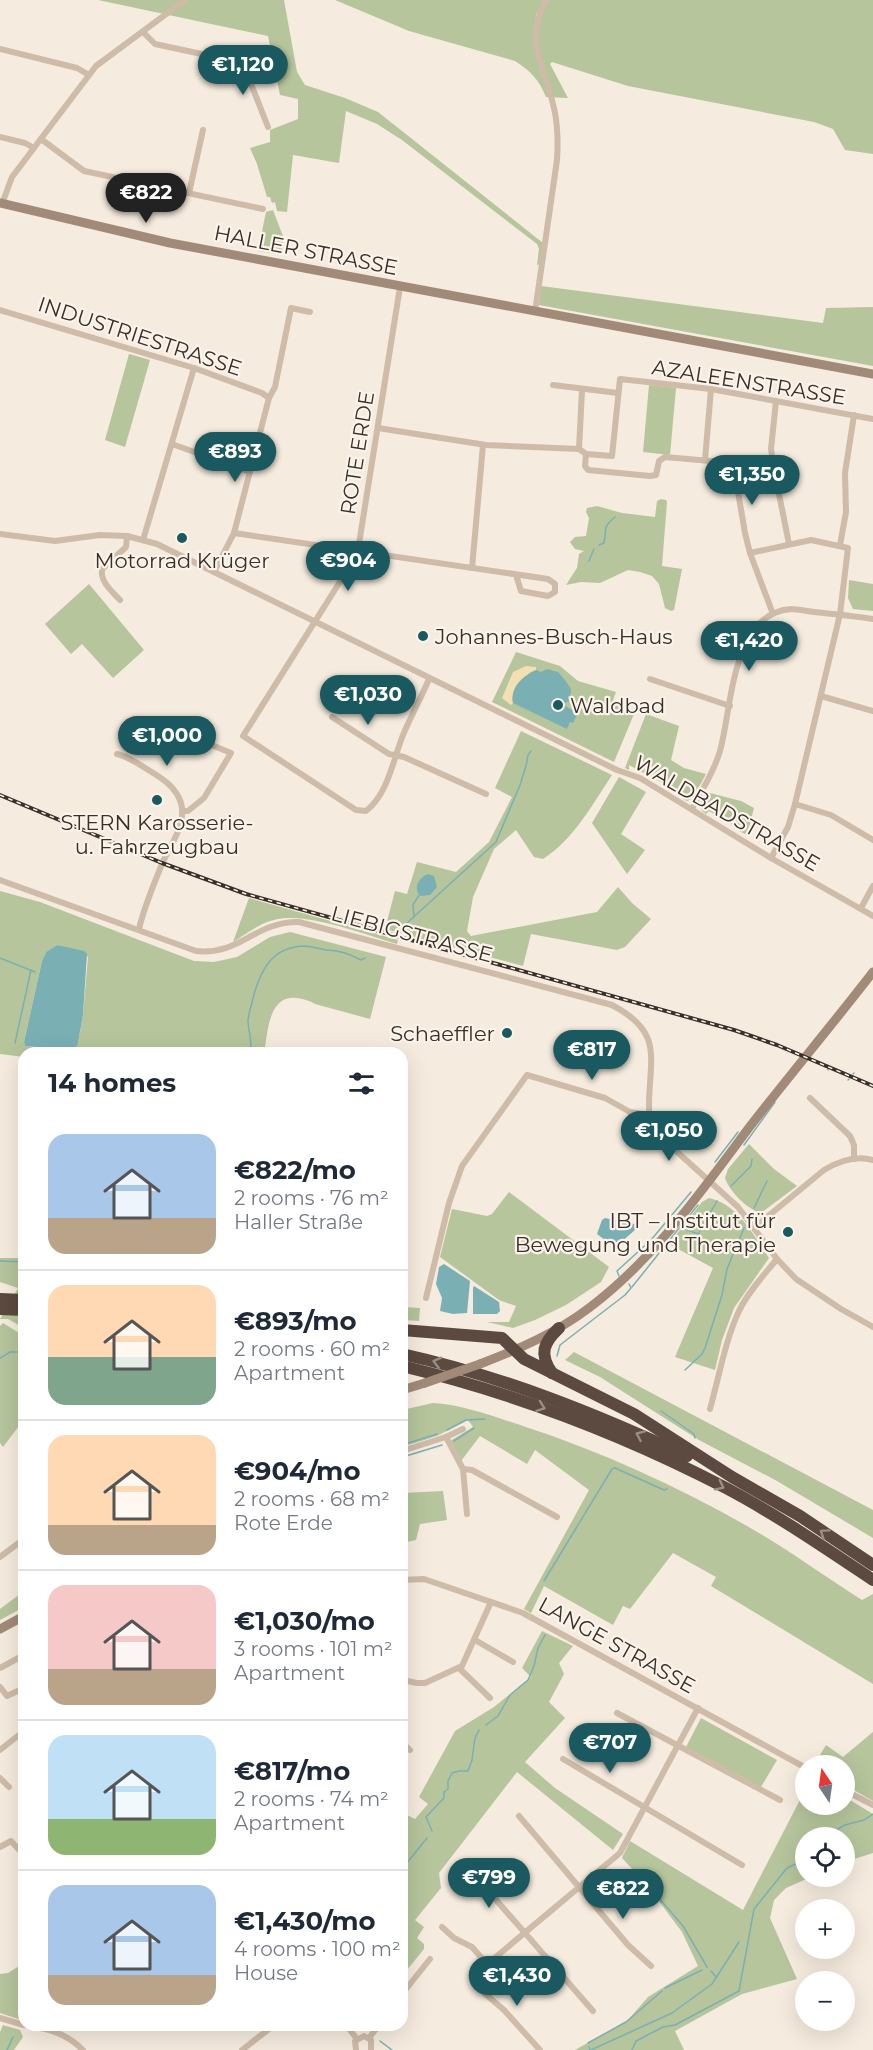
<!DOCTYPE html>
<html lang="en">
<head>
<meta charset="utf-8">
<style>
	:root { --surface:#fff; --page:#f2f2f3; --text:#1f2937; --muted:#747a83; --line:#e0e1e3; --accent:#1a5960 }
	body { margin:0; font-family:Montserrat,sans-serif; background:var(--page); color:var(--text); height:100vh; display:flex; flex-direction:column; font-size:22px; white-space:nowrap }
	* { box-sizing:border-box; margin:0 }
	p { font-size:20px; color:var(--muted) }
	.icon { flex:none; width:33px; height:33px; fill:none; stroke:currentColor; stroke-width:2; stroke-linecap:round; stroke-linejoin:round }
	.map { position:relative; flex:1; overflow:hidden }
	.details { position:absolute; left:18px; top:1047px; width:390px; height:984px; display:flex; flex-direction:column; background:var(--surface); border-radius:18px; box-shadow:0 6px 24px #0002 }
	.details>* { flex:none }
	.needle { width:39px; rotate:347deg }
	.fabs { position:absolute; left:795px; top:1755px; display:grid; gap:12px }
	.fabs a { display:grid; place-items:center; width:60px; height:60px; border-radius:50%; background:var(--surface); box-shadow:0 6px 24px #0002; font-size:30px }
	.price { position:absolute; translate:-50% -51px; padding:0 14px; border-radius:21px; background:var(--accent); color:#fff; font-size:20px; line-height:39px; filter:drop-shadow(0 2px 3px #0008) }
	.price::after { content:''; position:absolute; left:50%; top:36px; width:18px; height:14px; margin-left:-9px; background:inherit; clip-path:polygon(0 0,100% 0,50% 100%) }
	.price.selected { background:#222; color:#fff }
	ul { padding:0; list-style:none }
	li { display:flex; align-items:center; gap:18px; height:150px; padding:0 30px }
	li+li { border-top:2px solid var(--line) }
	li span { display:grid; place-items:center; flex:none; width:168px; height:120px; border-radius:18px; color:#555 }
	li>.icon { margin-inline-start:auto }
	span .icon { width:72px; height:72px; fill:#fffc; stroke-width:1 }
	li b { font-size:26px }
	h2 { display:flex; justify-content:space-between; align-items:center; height:72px; padding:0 30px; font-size:26px }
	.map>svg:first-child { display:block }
</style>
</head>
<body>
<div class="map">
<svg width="873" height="2050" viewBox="0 0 873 2050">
	<rect width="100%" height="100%" fill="#f5ebde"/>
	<g fill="#b6c59c" fill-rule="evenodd">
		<polygon points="98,0 284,0 297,72 305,85 345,98 378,112 543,243 540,264 537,265 539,249 537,244 402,140 377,124 346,111 339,163 293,155 287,212 277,211 275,202 272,203 270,197 267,197 257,164 250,148 270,142 270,130 298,119 298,99 280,95 268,36"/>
		<path d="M335 0H544L536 15 534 39 541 15 549 0H873V154L845 150 833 129 814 122 628 86 552 62 550 64 568 98 546 97C539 80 531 71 515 61L409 31Z"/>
		<polygon points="273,210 284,239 281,255 258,251 266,212"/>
		<polygon points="541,286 823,323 826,308 873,307 873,366 539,305"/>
		<polygon points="129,354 150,360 125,447 105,440"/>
		<polygon points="649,385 676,388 670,455 643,452"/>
		<polygon points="661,499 666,500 667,502 662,566 682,569 674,610 671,611 665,608 659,584 652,576 640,572 628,570 600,583 581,582 566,585 577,568 579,554 584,551 575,549 570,542 575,537 586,536 589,518 586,512 587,508 597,506 622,513 655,517 657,501"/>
		<polygon points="849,580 873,584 873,611 853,609 848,598"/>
		<polygon points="89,584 144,650 113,678 82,644 71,654 45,624"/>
		<polygon points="516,652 560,666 578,681 616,692 613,700 620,709 634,714 614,762 492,702"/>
		<polygon points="646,714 679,726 671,760 684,768 706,774 693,798 687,801 683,799 683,794 629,765 629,770 625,768"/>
		<path d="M521 731 612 775C592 805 574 839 543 859L534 857 516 830 494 849 473 897 467 931 471 936 597 912 618 887 632 903 651 919 625 947 617 950 531 934 523 966 385 929 395 891 407 894 417 862 456 872 489 842 512 797 495 788Z"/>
		<polygon points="619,777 646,792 621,834 645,850 627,874 592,823"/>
		<polygon points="706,792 741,801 754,808 747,835 739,831 740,829 709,811 706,814 702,811 700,804"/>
		<path d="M0 891 40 902 194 961 214 962 237 957 270 937 290 932 386 957 370 1019 315 1004C309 1000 303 999 297 998 268 994 268 1033 264 1053H24V1057L0 1054ZM57 945 88 957 83 1015 78 1043 72 1049 69 1050 25 1046 24 1042 42 961 46 952Z"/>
		<path d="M249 898 398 940 397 944C366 935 305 911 274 920 258 924 246 934 233 942Z"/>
		<path d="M749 1144 774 1169 797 1186 761 1213C748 1210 729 1191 725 1178L728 1169Z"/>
		<polygon points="509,1192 609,1267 601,1282 566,1305 535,1320 513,1328 487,1322 509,1322 516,1306 499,1300 440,1257 452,1209 487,1216 492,1214"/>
		<path d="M709 1198C738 1204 754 1236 769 1258L734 1308 722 1340 715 1370 675 1357 713 1268 669 1244 702 1202Z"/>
		<polygon points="0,1258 24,1258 24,1328 8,1319 0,1319 18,1288 0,1282"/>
		<polygon points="402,1307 420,1308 419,1321 402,1320"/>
		<polygon points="3,1323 24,1336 24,1424 22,1422 3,1447 0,1443 0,1326"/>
		<polygon points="574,1352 873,1510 873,1538 777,1481 699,1440 600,1377 565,1360"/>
		<path d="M433 1403C460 1404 499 1418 526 1427 602 1452 677 1486 747 1526 786 1548 824 1576 862 1600L873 1594V1684L711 1586 716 1577 673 1553 630 1609 623 1606 613 1625 544 1586 531 1613 524 1609 589 1490 535 1450 527 1464 480 1436 461 1461 450 1441 473 1427 468 1420 437 1436 402 1447V1410Z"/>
		<polygon points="443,1491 447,1520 420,1524 416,1540 402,1543 402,1493"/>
		<polygon points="24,1591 24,1607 0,1620 0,1609"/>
		<polygon points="542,1631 573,1646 559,1663 564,1674 549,1702 565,1718 525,1762 555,1788 623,1834 613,1850 517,1772 439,1873 441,1888 415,1920 424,1927 417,1938 424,1944 424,1949 407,1970 402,1969 402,1824 407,1815 415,1819 428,1804 419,1797 455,1731 494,1707 531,1677 522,1668"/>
		<polygon points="701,1718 777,1760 761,1787 686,1747"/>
		<polygon points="873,1732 873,1801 845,1785 844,1766 814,1765 826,1745 843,1757"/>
		<polygon points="805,1790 806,1804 844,1804 845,1797 873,1814 873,1853 845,1862 844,1838 806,1838 806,1876 811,1877 786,1888 774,1900 770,1918 797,1979 742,1994 675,2031 684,2050 575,2050 628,2020 648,1997 698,1966 682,1932 646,1884 622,1858 630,1841 743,1910"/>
		<polygon points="24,1963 24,2021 0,2013 0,1974 8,1973"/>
		<polygon points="3,2025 20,2030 23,2037 14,2050 0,2050 0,2032"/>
	</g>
	<polygon fill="#f2dfb2" points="526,666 536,667 536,670 529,673 512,698 513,703 511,705 502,698 513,672"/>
	<g fill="#7ab0b4">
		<path d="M547 669 558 672 565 680 571 689 570 701 561 704 578 713 573 723 570 722 567 729 513 703C510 687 523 676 536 670L541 672Z"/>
		<path d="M428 874 434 876 437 887 430 895 421 896C412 889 419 877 428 874Z"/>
		<polygon points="57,945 84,951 87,954 83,1015 78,1043 76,1047 69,1050 25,1046 24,1042 42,961 46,952"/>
		<polygon points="605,1218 635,1224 636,1229 618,1245 614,1247 597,1234 602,1220"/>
		<polygon points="444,1264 470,1281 467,1313 453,1314 440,1311 442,1298 436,1284 439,1267"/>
		<polygon points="474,1286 499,1302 500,1311 497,1314 473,1314 473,1288"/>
	</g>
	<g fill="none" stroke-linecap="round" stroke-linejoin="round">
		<g stroke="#7ab0b4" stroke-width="1.5">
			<path d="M599 545 604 543C607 528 602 528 615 517"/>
			<polyline points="589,561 594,549"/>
			<polyline points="414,917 413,905 419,895"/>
			<polyline points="402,930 407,923 496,842 520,785 526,766 528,755 531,751"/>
			<polyline points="0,958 35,972"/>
			<polyline points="15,1043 31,970"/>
			<path d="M250 1053C253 1039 248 1033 248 1021 248 1015 253 1000 254 994 262 968 272 948 303 946 311 946 319 949 326 950 340 950 349 954 361 960L365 958"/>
			<polyline points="828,1070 828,1069"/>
			<polyline points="853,1074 854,1073"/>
			<polyline points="848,1080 849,1079"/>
			<polyline points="744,1145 775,1102"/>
			<polyline points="715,1162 738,1132"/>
			<polyline points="731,1186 751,1166 752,1159"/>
			<polyline points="754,1208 767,1181"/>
			<polyline points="680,1227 698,1205"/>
			<polyline points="0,1261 24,1262"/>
			<polyline points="619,1276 617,1271 651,1240 691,1192"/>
			<polyline points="632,1287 680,1227 698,1234 717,1201"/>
			<polyline points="557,1356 560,1345 625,1295 631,1288 629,1284"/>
			<polyline points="0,1358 10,1352 24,1352"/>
			<polyline points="685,1370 702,1354 705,1348 722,1295 727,1269 744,1228"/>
			<polyline points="661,1411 694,1434 695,1438"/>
			<polyline points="447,1430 466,1420 485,1419"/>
			<polyline points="454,1441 474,1428"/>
			<polyline points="402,1445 437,1434"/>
			<polyline points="406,1456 442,1445"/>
			<polyline points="544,1581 612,1469 615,1468 664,1490 667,1489"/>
			<polyline points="486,1725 498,1716 510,1695 528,1680 534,1666 538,1648 545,1635"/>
			<polyline points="432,1831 426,1817 444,1798 444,1792 448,1789 448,1781 452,1773 459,1771 468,1771 472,1760 475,1738 479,1730"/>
			<polyline points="822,1838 845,1825 864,1820 873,1814"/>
			<polyline points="402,1869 427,1838"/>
			<polyline points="645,1882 683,1926 707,1967"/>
			<polyline points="711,1971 716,1977"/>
			<polyline points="665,1988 702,1970"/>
			<polyline points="362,2025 366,2028"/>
			<polyline points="380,2041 392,2050"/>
			<polyline points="588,2043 626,2022 662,1991"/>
			<polyline points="589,2047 590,2050"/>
			<polyline points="7,2050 13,2037"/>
			<polyline points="591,2050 672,2013 712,1984 739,1942"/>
			<polyline points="632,2050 636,2041 663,2027 675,2025 739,1991 754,1909 787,1868 806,1859"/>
		</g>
		<g stroke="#cebba8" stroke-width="6">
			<polyline points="143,32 155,44 258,66"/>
			<polyline points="0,49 77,68 89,75"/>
			<polyline points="245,63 244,66 268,127"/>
			<polyline points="0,137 25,143 34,148"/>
			<polyline points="41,139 84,171 263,209"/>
			<polyline points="189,193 203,130"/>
			<polyline points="2,204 12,177 96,66 185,0"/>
			<path d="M400 287 358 550 353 561 243 736 356 810 366 811C388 794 393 760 403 735 411 716 421 698 429 679"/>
			<polyline points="0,310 194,368 262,393 269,398"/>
			<path d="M535 312 557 160C558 144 558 129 555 113 547 69 522 44 546 0"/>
			<polyline points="553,385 618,393"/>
			<polyline points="776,401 771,449 774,469 789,544"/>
			<polyline points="378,428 486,445 579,449 586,454"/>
			<polyline points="172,444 250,472"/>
			<polyline points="579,449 582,390"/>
			<polyline points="586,454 612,456 620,379 711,389 873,419"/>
			<polyline points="586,454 585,466 588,470 650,476 656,475 659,461 665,457 733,463 745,533 750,553 773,614"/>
			<polyline points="705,460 711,389"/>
			<polyline points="234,533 548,579 555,584 555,592 548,596 521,591 516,575"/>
			<polyline points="0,534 55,541 100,535 127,536 157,544 617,770 640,778 771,858 873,916"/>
			<polyline points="143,540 194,368"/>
			<polyline points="840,545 846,512 845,473 854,415"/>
			<polyline points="750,553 811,540 848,548 840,614 795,804 788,827 771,858"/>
			<polyline points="472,568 483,445"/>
			<polyline points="214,572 234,533 269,398 275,387 291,308 310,312"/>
			<path d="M120 600C112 591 100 582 102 569L126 547 127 536"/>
			<polyline points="650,679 730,706"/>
			<polyline points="821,696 873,711"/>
			<polyline points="332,717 389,754 404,757 486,794"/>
			<polyline points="149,719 231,753 204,798 188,811 182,811"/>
			<path d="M117 754C129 757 139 764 150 771 163 779 176 787 181 803 187 824 170 845 162 864 154 884 144 907 139 929"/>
			<polyline points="795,804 831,815 873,840"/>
			<path d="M692 809C702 790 714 772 720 751 732 709 731 613 791 609 798 609 806 611 814 612 833 614 853 616 873 619"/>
			<path d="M0 880 196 951C240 956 255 921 299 922L612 1005C661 1031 651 1053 649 1100 649 1111 649 1122 654 1131L738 1207 777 1259 796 1279 841 1309 873 1327"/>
			<polyline points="861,908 873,886"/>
			<polyline points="810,1098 850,1136 854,1145 854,1159"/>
			<path d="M755 1227 824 1170C839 1161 855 1155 873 1160"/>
			<polyline points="426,1298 449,1203 462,1166 527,1075 605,1098 630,1112 649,1115"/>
			<path d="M710 1409C719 1377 725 1341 739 1311 748 1292 764 1275 777 1259"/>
			<polyline points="446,1437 463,1469 467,1514"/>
			<polyline points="402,1451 446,1437 463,1429"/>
			<polyline points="463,1469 472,1470 557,1517"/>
			<polyline points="0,1557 24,1539"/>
			<polyline points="402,1580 424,1579 523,1613 806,1768"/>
			<polyline points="475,1640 513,1662"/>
			<polyline points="0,1668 24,1655"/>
			<polyline points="459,1668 490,1698"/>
			<polyline points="402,1680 417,1683 425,1683 462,1666 491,1602"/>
			<polyline points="0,1687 7,1696 24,1688"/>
			<polyline points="617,1713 780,1800"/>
			<polyline points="402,1742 410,1750"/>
			<polyline points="0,1750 24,1731"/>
			<polyline points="563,1759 742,1865"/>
			<polyline points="0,1778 9,1787"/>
			<polyline points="844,1790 873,1805"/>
			<polyline points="519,1816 628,1945 651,1966"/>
			<polyline points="0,1847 11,1841 24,1855"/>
			<polyline points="470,1870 593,2011"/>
			<polyline points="442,1927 454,1938 472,1947 487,1964"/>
			<polyline points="402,1994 430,1959"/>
			<polyline points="0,2018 24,2025"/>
			<path d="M26 2025C49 2029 66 2033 83 2050"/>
			<polyline points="346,2025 357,2039"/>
			<polyline points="369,2038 379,2025"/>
			<polyline points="242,2050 269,2029 271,2025"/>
			<polyline points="356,2050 355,2041 364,2036 371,2040 371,2050"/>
			<polyline points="540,2050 504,2010 475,1985 473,1976 620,1853 698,1708"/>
		</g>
		<g stroke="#a28a79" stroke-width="9">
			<polyline points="0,203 170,243 873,374"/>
			<path d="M480 1364C519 1349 556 1333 589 1308 653 1260 701 1192 748 1129 789 1076 832 1025 873 972"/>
			<polyline points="402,1390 425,1383"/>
			<polyline points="0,1629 24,1616"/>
		</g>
		<g stroke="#5c493f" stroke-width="12">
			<polyline points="0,1299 24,1300"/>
			<polyline points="0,1309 24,1310"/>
			<polyline points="402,1330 502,1338 524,1359 634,1414 732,1477 800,1516 873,1565"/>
			<path d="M402 1354C502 1376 594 1413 687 1456"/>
			<path d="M402 1366C514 1393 624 1435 726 1488 777 1515 825 1548 873 1580"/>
			<path d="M552 1373C539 1354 543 1343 559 1328"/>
		</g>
		<g stroke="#3a2f29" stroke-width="4">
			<polyline id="rail" points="0,795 162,863 246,894 734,1030 777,1045 873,1086"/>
		</g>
		<use href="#rail" stroke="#fbf4eb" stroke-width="1.5" stroke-dasharray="4.5" stroke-linecap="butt"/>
		<polyline stroke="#a28a79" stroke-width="9" points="425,1383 480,1364"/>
	</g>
	<defs><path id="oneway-chevron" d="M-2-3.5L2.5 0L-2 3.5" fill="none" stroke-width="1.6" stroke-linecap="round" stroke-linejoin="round" transform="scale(1.5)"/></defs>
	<g stroke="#9c8d84">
		<use href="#oneway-chevron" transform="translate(437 1362) rotate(-166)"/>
		<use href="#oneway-chevron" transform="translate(541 1407) rotate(20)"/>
		<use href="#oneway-chevron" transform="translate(640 1435) rotate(-156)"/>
		<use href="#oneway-chevron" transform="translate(720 1486) rotate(27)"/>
		<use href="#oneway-chevron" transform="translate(824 1533) rotate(-146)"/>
	</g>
	<g fill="#1a5960" stroke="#fbf4eb" stroke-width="2">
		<circle cx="182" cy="538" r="6"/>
		<circle cx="423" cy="636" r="6"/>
		<circle cx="558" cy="705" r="6"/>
		<circle cx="157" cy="800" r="6"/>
		<circle cx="507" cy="1033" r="6"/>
		<circle cx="788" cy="1232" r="6"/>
	</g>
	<g text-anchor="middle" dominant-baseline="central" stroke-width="4.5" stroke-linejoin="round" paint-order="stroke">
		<g font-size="21" fill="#3a2f29" stroke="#fbf4eb">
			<text transform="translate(306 250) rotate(11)">HALLER STRASSE</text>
			<text transform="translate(140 336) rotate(18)">INDUSTRIESTRASSE</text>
			<text transform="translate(749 382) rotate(9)">AZALEENSTRASSE</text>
			<text transform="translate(357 453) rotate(-81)">ROTE ERDE</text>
			<text transform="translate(727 813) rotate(30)">WALDBADSTRASSE</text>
			<text transform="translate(412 934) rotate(15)">LIEBIGSTRASSE</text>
			<text transform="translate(617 1645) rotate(29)">LANGE STRASSE</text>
		</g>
		<g font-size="21" fill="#3a2f29" stroke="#fbf4eb">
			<text x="182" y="560">Motorrad Krüger</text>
			<text x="435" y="636" text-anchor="start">Johannes-Busch-Haus</text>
			<text x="570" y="705" text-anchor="start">Waldbad</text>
			<text x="157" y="822">STERN Karosserie-<tspan x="157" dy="24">u. Fahrzeugbau</tspan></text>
			<text x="495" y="1033" text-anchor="end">Schaeffler</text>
			<text x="776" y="1220" text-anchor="end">IBT – Institut für<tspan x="776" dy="24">Bewegung und Therapie</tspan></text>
		</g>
	</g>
</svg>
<div class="fabs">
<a><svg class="needle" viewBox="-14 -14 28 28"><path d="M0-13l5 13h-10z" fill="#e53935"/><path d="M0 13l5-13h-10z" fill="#747a83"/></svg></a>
<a><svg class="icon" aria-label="locate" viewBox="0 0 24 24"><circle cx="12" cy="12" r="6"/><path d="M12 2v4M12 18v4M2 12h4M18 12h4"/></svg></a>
<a>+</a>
<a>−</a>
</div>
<b class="price" style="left:243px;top:96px">€1,120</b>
<b class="price selected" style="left:146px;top:224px">€822</b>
<b class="price" style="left:235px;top:483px">€893</b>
<b class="price" style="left:752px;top:506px">€1,350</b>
<b class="price" style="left:348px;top:592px">€904</b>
<b class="price" style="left:749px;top:672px">€1,420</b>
<b class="price" style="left:368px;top:726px">€1,030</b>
<b class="price" style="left:167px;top:767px">€1,000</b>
<b class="price" style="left:592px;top:1081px">€817</b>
<b class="price" style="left:669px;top:1162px">€1,050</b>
<b class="price" style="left:610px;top:1774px">€707</b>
<b class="price" style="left:489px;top:1909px">€799</b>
<b class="price" style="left:623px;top:1920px">€822</b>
<b class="price" style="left:517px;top:2007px">€1,430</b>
<section class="details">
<h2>14 homes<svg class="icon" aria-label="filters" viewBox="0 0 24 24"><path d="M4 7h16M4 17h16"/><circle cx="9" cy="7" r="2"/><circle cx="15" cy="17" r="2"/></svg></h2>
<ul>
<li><span style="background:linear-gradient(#a9c7e8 70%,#b9a48a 0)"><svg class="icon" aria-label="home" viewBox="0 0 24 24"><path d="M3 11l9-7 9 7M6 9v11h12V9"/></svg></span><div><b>€822/mo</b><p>2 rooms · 76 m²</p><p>Haller Straße</p></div></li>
<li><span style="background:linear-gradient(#ffd9b3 60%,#7fa58c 0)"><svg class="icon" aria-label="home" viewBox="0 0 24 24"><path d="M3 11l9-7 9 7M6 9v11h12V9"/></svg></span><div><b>€893/mo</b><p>2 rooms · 60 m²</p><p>Apartment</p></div></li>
<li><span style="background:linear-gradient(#ffd9b3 75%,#b9a48a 0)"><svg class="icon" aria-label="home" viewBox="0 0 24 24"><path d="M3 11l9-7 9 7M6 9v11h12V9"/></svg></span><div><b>€904/mo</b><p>2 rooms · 68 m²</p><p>Rote Erde</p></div></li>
<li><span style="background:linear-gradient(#f6c9c9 70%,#b9a48a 0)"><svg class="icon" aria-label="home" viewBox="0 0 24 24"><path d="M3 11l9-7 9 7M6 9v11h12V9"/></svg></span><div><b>€1,030/mo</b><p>3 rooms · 101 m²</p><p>Apartment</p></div></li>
<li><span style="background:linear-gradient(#bfe0f5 70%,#8fb573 0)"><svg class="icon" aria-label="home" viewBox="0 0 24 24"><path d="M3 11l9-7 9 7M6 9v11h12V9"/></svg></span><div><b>€817/mo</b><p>2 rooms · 74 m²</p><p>Apartment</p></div></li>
<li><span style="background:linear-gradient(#a9c7e8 75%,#b9a48a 0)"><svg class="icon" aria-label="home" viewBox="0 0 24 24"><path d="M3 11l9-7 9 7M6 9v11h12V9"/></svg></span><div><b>€1,430/mo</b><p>4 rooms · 100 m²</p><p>House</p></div></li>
</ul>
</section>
</div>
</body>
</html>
